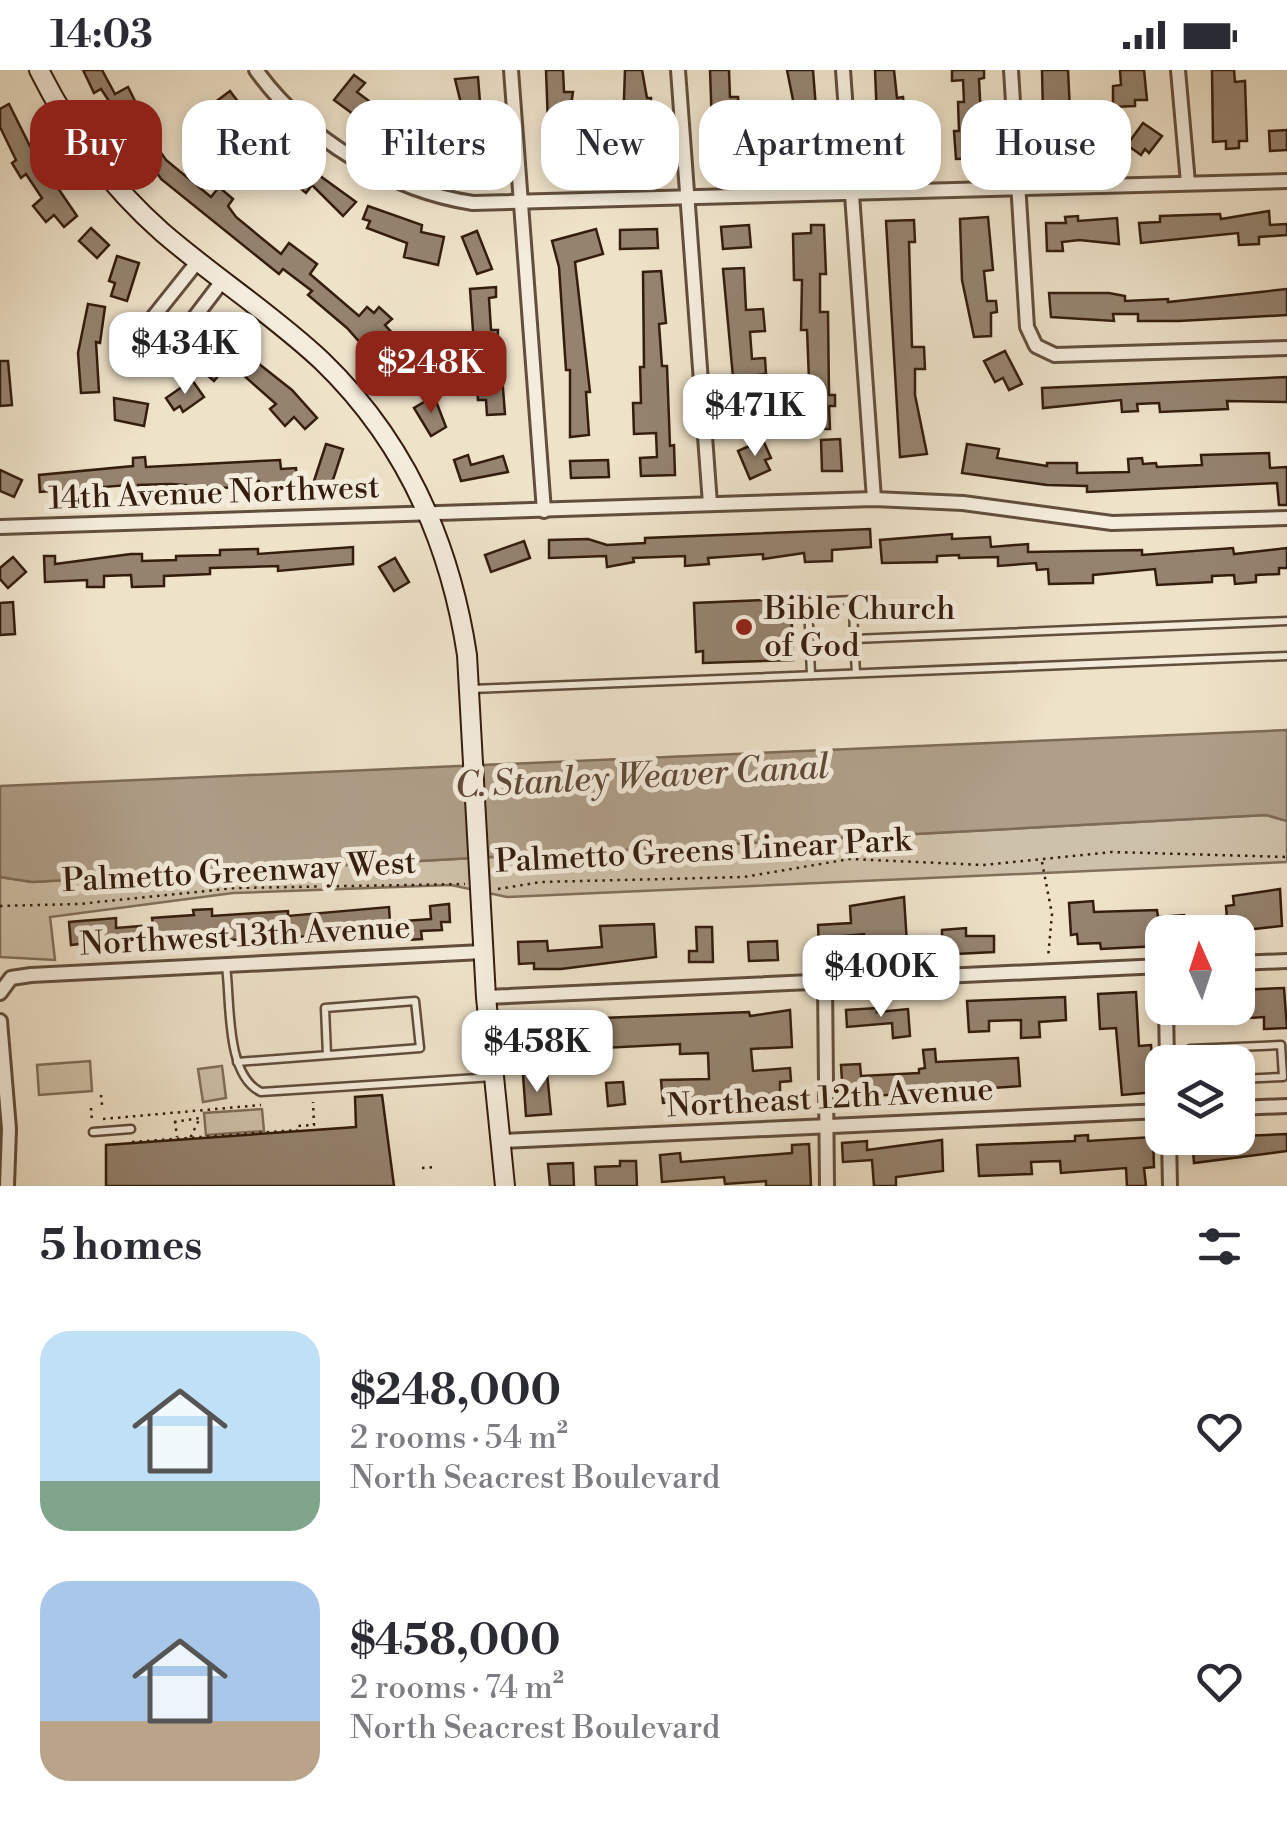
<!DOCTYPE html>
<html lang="en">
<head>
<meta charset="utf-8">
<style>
	:root { --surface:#fff; --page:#f2f2f3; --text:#2b2b33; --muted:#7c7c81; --accent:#8f2418 }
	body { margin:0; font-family:"Libre Bodoni",serif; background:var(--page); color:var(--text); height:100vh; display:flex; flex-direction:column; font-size:38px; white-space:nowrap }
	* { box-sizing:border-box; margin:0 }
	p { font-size:32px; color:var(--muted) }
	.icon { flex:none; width:55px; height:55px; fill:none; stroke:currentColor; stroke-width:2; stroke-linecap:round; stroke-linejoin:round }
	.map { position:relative; height:1116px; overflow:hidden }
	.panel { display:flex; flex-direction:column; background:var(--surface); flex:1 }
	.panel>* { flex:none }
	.banner { position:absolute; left:30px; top:30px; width:1228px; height:90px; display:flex; gap:20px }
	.needle { width:65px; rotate:357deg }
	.tools { position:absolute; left:1145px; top:845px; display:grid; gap:20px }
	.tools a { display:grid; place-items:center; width:110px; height:110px; border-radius:20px; background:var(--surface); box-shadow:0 5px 15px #0003; font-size:50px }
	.price { position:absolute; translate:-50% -85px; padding:0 22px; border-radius:20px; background:#fff; color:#222; font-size:32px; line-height:65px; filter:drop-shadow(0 2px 5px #0008) }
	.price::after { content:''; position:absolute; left:50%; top:60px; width:30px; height:22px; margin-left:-15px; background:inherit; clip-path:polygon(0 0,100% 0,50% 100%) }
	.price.selected { background:var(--accent); color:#fff }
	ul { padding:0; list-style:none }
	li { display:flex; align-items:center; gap:30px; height:250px; padding:0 40px }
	li span { display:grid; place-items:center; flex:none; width:280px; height:200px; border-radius:30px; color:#555 }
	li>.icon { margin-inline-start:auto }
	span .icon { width:120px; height:120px; fill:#fffc; stroke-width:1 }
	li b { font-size:42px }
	h2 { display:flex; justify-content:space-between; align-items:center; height:120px; padding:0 40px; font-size:42px }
	.pill { padding:0 35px; border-radius:30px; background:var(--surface); box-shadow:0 5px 15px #0003; font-size:35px; line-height:90px }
	.pill.selected { background:var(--accent); color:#fff }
	.status { display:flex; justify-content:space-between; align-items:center; height:70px; padding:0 50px; background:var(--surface); direction:ltr }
	.status svg { height:28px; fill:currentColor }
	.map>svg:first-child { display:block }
</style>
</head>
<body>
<div class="status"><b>14:03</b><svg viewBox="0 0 49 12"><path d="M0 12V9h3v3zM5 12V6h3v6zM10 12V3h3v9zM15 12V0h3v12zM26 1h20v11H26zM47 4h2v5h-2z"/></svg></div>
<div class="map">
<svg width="1287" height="1116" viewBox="0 0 1287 1116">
	<rect width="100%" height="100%" fill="#eee2c9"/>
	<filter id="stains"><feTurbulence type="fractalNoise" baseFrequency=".002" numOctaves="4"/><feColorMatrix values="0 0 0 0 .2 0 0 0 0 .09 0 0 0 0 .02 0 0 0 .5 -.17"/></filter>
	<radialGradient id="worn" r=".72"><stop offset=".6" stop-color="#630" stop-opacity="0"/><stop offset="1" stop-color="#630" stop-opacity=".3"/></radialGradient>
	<g fill="#cec1a9" stroke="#816f5b" stroke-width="2.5">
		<polygon points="1266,745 1287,751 1287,792 507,827 451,815 233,823 50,847 55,890 0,887 0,807 32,812"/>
		<polygon points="90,991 92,1021 39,1025 37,995"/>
		<polygon points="222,996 226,1028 203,1032 198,999"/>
		<polygon points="262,1039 264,1061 206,1065 204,1043"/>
	</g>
	<polygon fill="#af9f89" stroke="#7e6b57" stroke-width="2.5" points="1287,660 1287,751 1266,745 32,812 0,807 0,716"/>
	<g fill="#95836f" stroke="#341d0d" stroke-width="2.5">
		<polygon points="83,0 102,0 115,24 128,17 143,47 138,50 166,90 211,127 219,117 233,129 228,136 236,147 281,184 289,173 317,194 310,204 359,246 367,237 374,243 379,237 392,249 385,255 417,290 407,298 418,311 404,322 347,258 308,225 312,221 283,199 279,204 161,109 101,19 94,23"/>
		<polygon points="546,0 563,0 564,22 573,22 568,54 548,55"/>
		<polygon points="625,0 642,0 647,28 651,28 651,96 630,97 629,85 622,85"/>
		<polygon points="710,0 729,0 730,27 738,27 739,41 732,41 732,64 745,63 753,94 721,96 712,56"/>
		<polygon points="787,0 813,0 817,52 798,53 803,40 795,40"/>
		<polygon points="875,0 894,0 897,28 903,27 904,38 897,38 899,62 910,61 911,80 904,80 905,95 879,97"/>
		<polygon points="952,0 984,0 984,8 979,9 983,88 956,89 954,61 959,61 958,32 964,32 963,10 952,11"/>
		<polygon points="1042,0 1068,0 1071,62 1079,64 1073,82 1061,78 1059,84 1048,81 1051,72 1046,70 1055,42 1043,43"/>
		<polygon points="1120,0 1144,0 1147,30 1135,30 1135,36 1113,37 1113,16 1121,15"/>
		<polygon points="1212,0 1234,0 1235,12 1245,11 1247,71 1239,71 1239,78 1226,79 1226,71 1213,72"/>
		<polygon points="354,5 365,13 357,22 369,31 357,47 334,30"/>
		<polygon points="478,7 481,45 464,46 455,9"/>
		<polygon points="230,21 248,45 233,57 214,33"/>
		<polygon points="9,34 32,80 77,146 64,157 54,145 46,152 33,136 42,128 26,104 21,108 12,93 16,90 0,57 0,39"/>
		<polygon points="387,42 421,60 412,76 379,58"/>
		<polygon points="263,50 270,60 265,66 356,132 343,146 312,115 306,123 246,74"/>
		<polygon points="1143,53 1162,66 1149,83 1145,79 1141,85 1127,75"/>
		<polygon points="1287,60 1287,80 1270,81 1269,61"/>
		<polygon points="474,62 485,76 463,93 459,89 449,97 431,74 443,66 449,74 455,69 459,74"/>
		<polygon points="793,64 819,74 808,101 783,92"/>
		<polygon points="550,75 587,80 585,99 548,94"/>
		<polygon points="368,136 422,155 421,162 444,167 438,195 404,187 407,173 367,158 370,151 363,149"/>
		<polygon points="1269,141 1270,155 1287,154 1287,165 1259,167 1259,174 1239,175 1238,163 1141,173 1139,153 1160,152 1160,146 1220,144 1221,149"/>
		<polygon points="1078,146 1078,151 1117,148 1119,174 1079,170 1062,172 1063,181 1047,181 1046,153 1066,153 1065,147"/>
		<polygon points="988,147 993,200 984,201 987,231 996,231 997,242 991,243 991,266 974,267 962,210 960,149"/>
		<polygon points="914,150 915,172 909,172 912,277 924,277 925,299 915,299 915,325 927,384 900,387 886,151"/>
		<polygon points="749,155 751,177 723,179 721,157"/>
		<polygon points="811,155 824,155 826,204 820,204 820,242 828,242 829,325 835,325 835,336 829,336 830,359 811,359 807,260 801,260 802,210 794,210 793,164 811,163"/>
		<polygon points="91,158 109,175 97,188 79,171"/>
		<polygon points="596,159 603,184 575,192 590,322 586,322 589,365 570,367 570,300 566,300 559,197 552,171"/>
		<polygon points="657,159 658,178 620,179 620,160"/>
		<polygon points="477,161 492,199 477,204 462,167"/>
		<polygon points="117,186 139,193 127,231 111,226 115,213 109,211"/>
		<polygon points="744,198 746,240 763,239 765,261 750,262 752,289 765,288 766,304 757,305 762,344 756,344 757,360 738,361 723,199"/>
		<polygon points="661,201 666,253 659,254 662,296 667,296 670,376 674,375 675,405 641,406 640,388 657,387 656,363 634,364 633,333 641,333 640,297 644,297 643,202"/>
		<polygon points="496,217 496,227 489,228 491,260 498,260 496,307 502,306 505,344 487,345 486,330 478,330 470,219"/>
		<polygon points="1287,219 1287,245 1179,251 1138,251 1138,244 1113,244 1114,251 1051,247 1049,223 1109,223 1125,226 1125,231 1168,229 1168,232"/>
		<polygon points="88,234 105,237 100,273 96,272 99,322 81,323 78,283"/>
		<polygon points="221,261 235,273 227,283 233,288 214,311 200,299 210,287 203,282"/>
		<polygon points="1005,281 1022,314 1009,320 1003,308 995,312 984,291"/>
		<polygon points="254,290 292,320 317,348 305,359 294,347 285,356 270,339 276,334 242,304"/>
		<polygon points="0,291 8,291 12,335 0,336"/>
		<polygon points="1287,307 1287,332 1227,331 1228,339 1160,342 1159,333 1137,334 1138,341 1122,342 1121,330 1043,338 1042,318"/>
		<polygon points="192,310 204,327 183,342 180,336 174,340 166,328"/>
		<polygon points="434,326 446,357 431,366 414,338"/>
		<polygon points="114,328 148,334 144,356 115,350"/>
		<polygon points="840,369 842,401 822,401 821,370"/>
		<polygon points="763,370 771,388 765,390 770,400 750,409 738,381"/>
		<polygon points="326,374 343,379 331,416 314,411"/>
		<polygon points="967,374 999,379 997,388 1047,396 1047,393 1077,393 1077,403 1129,402 1128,389 1142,388 1143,394 1156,393 1157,397 1202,395 1201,385 1269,383 1270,398 1287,397 1287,435 1279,435 1277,413 1087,422 1087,416 1047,415 962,403"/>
		<polygon points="468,385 471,395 503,386 508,402 461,411 454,390"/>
		<polygon points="145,387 146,397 280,390 281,399 296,398 297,414 260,417 259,411 230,411 231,418 170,414 138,415 139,422 128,422 128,415 40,422 39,405 133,396 133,388"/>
		<polygon points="608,390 609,407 571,408 570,391"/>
		<polygon points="0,400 22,410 14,427 0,421"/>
		<polygon points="870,459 871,477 832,480 832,491 805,492 804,483 763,489 763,484 708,488 709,494 685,496 685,486 633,488 634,492 607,497 606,486 549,488 549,470 588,469 607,475 645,473 645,468"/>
		<polygon points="952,464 952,469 990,467 991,477 1028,474 1028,482 1142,480 1142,485 1233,478 1234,484 1287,478 1287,498 1279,498 1279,504 1256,505 1256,512 1235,514 1234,505 1212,506 1212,512 1157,515 1155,499 1093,505 1093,513 1049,514 1048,499 1037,500 1036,493 998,496 998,487 959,488 959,485 937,486 937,492 882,493 880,470"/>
		<polygon points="524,471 530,488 491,502 485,485"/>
		<polygon points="353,477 353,494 278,501 278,496 210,498 210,504 164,506 164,516 132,517 131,505 104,506 104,517 87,517 87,510 45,512 44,486 55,486 55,494 131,484 142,484 142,491 176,490 176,486 220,485 220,480 258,479 258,484"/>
		<polygon points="13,487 26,502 8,518 0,509 0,498"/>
		<polygon points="395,488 409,512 394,521 379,497"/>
		<polygon points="791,529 793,590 703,593 703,581 696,582 694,533"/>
		<polygon points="13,532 15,564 0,565 0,533"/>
		<polygon points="1280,819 1282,856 1228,862 1226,836 1234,835 1233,826"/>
		<polygon points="904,827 907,874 865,878 864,864 843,866 844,875 819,877 818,855 851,853 850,836"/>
		<polygon points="1093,831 1094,842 1157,840 1158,847 1184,845 1185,862 1158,862 1159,876 1101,879 1100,873 1078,874 1077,864 1071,865 1069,833"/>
		<polygon points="449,834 450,852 441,852 442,860 421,861 422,869 408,870 408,862 227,870 226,863 219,863 143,868 143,873 125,874 125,868 71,875 69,852 116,848 116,858 153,855 152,848 194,845 193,840 212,839 212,846 288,841 288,846 389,837 390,852 431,849 430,836"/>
		<polygon points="654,854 656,887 561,899 534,899 534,893 519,894 518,872 547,871 548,881 602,877 600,856"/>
		<polygon points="696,857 712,857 713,892 689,892 689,881 697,881"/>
		<polygon points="966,858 966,866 994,866 994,882 917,886 917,868 942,867 942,860"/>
		<polygon points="777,871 778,890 749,891 748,872"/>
		<polygon points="1284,918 1287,958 1264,959 1264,947 1186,952 1184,938 1238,938 1238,920"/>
		<polygon points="1136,922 1139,976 1151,975 1155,1022 1122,1025 1116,958 1100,959 1098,924"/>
		<polygon points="1065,927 1066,950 1039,952 1040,967 1021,968 1021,950 989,951 989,961 969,962 967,931"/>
		<polygon points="877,938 877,942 908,939 910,966 893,968 892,953 847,957 846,940"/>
		<polygon points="790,940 792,977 751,979 753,1001 790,998 791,1011 780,1012 780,1023 773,1024 773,1029 752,1032 711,1034 710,1029 663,1033 661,1010 709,1009 708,983 680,984 680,974 603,978 602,966 553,968 552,950 749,942 750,946"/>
		<polygon points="935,979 936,992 1018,988 1020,1016 843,1028 841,995 860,994 861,1006 919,1003 919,999 925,998 923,980"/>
		<polygon points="547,1003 551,1044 526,1046 523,1005"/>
		<polygon points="623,1012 625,1034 608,1036 606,1013"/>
		<polygon points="382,1025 394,1116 106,1116 106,1075 356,1057 355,1027"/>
		<polygon points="1287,1064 1287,1081 1194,1093 1192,1068"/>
		<polygon points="1088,1065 1088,1071 1153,1067 1154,1097 1144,1098 1146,1116 1127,1116 1126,1098 1061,1103 1060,1091 1031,1092 1032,1104 979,1106 977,1075 1075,1071 1075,1066"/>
		<polygon points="942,1070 943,1101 896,1107 896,1116 874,1116 872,1090 843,1092 842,1073 867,1071 867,1080"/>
		<polygon points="809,1074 811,1116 766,1116 766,1111 725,1114 724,1107 662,1112 660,1085 680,1083 681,1092 792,1083 792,1075"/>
		<polygon points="620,1091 636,1091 637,1116 596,1116 595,1097 620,1096"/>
		<polygon points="573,1093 574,1116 550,1116 548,1094"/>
	</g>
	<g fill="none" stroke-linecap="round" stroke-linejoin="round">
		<g stroke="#624e3c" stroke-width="11">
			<g id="lane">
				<polyline points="854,569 856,603"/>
				<polyline points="811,605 808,532 853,530 854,569 1287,551"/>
				<polyline points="471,619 1287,586"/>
				<path d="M226 896C231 932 225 1005 261 1022L493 1007"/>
				<polyline points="237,992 420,978 415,931 325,938 327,985"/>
				<polyline points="1191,992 1190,979 1281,975 1283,1007 1238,1009"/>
				<polyline points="93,1062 131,1059"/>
			</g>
		</g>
		<g stroke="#624e3c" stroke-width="18">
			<g id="street">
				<path d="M256 0C305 68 391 121 473 133L1287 111"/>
				<polyline points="511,0 544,441"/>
				<polyline points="678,0 710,434"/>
				<polyline points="843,0 874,429"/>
				<polyline points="1011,0 1027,257 1036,276 1055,285 1287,278"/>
				<polyline points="1178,0 1188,113"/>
				<polyline points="198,191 135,270 131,279 134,295 153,298 160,293 223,210"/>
				<polyline points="0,457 874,429 963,433 1112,453 1287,448"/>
				<polyline points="1238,893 1287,891"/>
				<polyline points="825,911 827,1116"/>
				<polyline points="0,923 11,908 31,905 482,882"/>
				<polyline points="486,927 1162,896"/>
				<polyline points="1166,938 1167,992"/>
				<polyline points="0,951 9,1059 7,1116"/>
				<polyline points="1238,1038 1287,1036"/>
				<polyline points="1169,1068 1170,1116"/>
				<polyline points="500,1071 1162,1041"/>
			</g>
		</g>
		<g stroke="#341d0d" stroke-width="22">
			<path id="secondary" d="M39 0C70 62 110 116 162 162 214 207 272 244 322 291 405 371 450 473 467 585L486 927 505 1116"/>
		</g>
		<g stroke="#341d0d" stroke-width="2.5" stroke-dasharray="2.5 5" stroke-linecap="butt">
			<polyline points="1042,792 1052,844 1048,888"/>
			<polyline points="498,819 541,812 744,807 850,789 984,795 1112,782 1287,787"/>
			<polyline points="0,836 79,834 235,818 465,814"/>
			<polyline points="101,1025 102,1035"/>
			<polyline points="91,1038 92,1052"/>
			<polyline points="103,1049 261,1035"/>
			<polyline points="175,1051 177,1067"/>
			<polyline points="174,1052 200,1048 190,1068"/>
			<polyline points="297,1062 297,1056 314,1055 313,1032"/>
			<polyline points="132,1072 297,1060"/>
			<polyline points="422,1098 436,1097"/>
		</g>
		<use href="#lane" stroke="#f4ecdc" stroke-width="6"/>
		<use href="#street" stroke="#f4ecdc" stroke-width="12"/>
		<use href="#secondary" stroke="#f4ecdc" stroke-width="18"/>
	</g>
	<circle fill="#8f2418" stroke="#f4ecdc" stroke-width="4" cx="744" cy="557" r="10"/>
	<g text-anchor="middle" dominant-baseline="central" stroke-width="10" stroke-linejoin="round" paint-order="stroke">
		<g font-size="32" fill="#341d0d" stroke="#f4ecdc">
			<text transform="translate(214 423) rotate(-2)">14th Avenue Northwest</text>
			<text transform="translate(703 781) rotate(-3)">Palmetto Greens Linear Park</text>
			<text transform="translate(239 802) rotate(-3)">Palmetto Greenway West</text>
			<text transform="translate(245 866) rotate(-3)">Northwest 13th Avenue</text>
			<text transform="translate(830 1028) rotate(-3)">Northeast 12th Avenue</text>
		</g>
		<g font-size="32" fill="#341d0d" stroke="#f4ecdc" text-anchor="start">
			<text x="764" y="539">Bible Church<tspan x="764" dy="37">of God</tspan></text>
		</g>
		<g font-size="35" font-style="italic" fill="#5f4a38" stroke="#f4ecdc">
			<text transform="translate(642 707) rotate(-3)">C. Stanley Weaver Canal</text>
		</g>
	</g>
	<rect width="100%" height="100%" filter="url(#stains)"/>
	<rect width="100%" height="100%" fill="url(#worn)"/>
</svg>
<div class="tools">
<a><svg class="needle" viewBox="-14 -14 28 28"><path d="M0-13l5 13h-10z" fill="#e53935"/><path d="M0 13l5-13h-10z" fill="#7c7c81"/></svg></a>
<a><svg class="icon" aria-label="layers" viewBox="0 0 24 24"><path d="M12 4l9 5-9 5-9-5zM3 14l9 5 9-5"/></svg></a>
</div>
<b class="price" style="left:185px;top:327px">$434K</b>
<b class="price selected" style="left:431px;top:346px">$248K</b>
<b class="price" style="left:755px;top:389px">$471K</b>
<b class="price" style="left:881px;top:950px">$400K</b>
<b class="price" style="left:537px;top:1025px">$458K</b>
<div class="banner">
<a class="pill selected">Buy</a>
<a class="pill">Rent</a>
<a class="pill">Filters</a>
<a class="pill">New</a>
<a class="pill">Apartment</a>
<a class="pill">House</a>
</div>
</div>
<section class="panel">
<h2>5 homes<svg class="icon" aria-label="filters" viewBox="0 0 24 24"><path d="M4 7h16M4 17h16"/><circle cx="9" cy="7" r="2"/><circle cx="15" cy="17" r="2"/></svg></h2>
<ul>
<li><span style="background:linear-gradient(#bfe0f5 75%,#7fa58c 0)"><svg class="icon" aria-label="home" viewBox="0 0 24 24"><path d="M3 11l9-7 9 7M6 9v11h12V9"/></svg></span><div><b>$248,000</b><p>2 rooms · 54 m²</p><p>North Seacrest Boulevard</p></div><svg class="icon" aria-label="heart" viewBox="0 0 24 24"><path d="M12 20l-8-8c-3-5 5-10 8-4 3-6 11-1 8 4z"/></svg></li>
<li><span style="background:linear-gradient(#a9c7e8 70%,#b9a48a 0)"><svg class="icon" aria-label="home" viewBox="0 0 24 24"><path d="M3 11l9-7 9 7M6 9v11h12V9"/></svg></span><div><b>$458,000</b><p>2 rooms · 74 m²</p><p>North Seacrest Boulevard</p></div><svg class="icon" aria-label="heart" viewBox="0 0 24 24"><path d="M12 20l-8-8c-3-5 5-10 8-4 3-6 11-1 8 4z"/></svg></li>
</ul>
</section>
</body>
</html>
